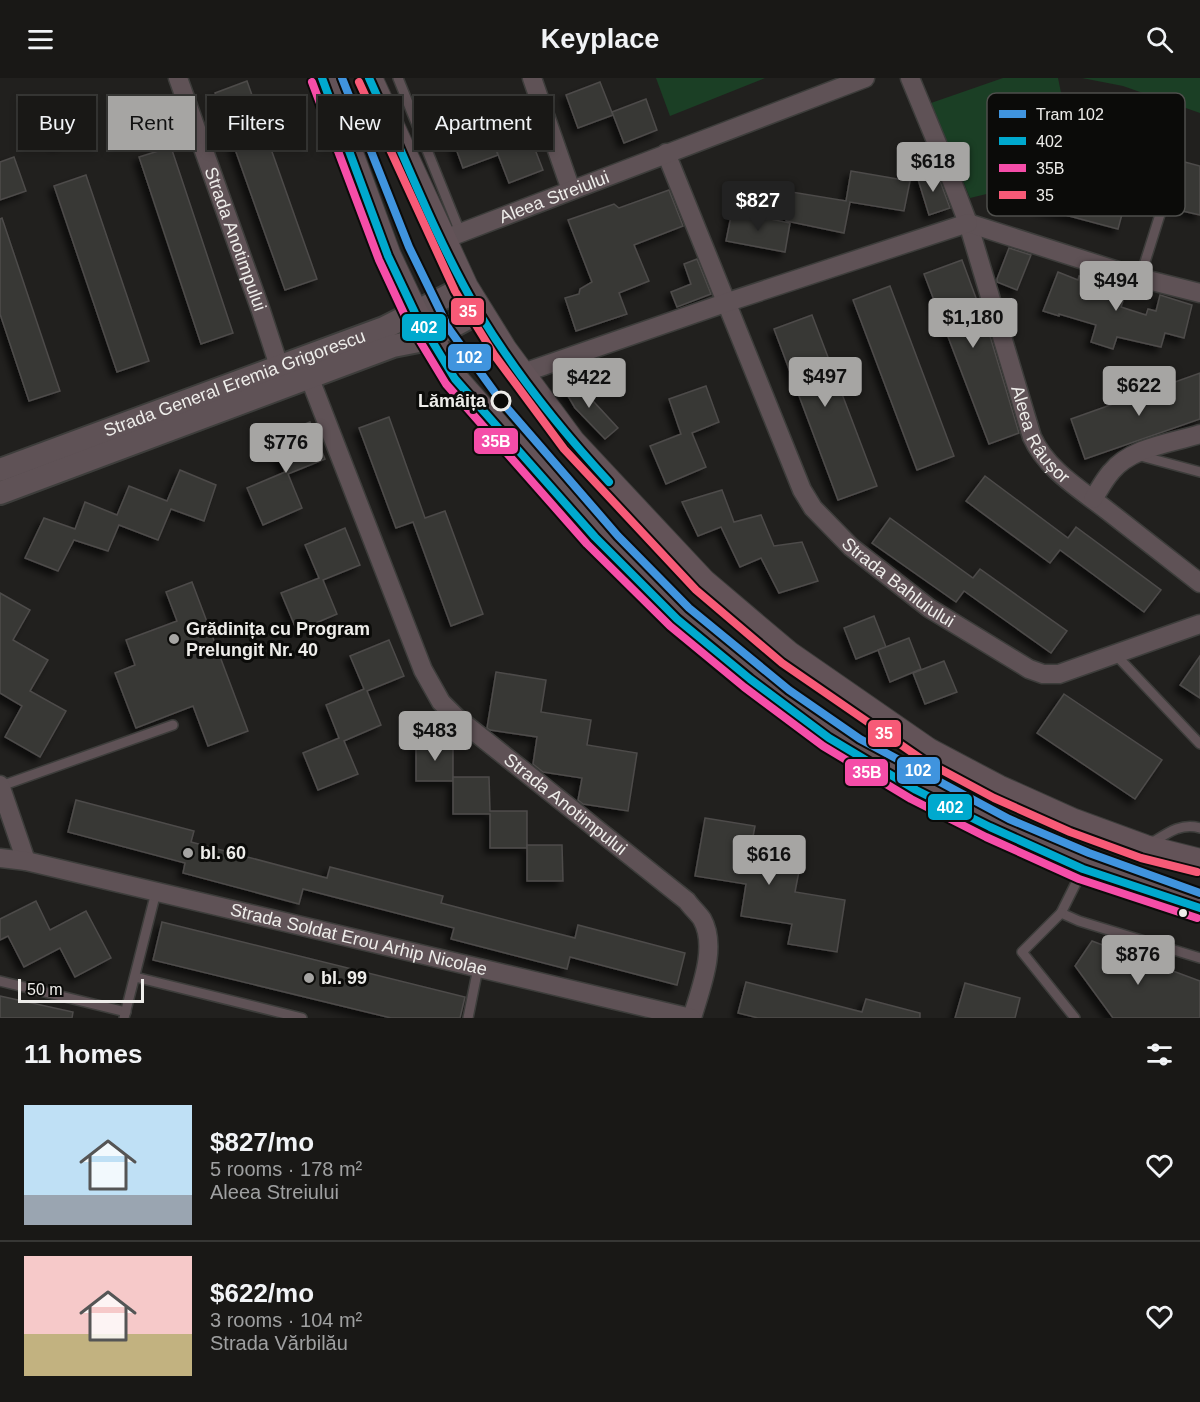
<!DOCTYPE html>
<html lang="en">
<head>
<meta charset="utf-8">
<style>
	:root { --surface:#191816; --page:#262523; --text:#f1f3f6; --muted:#9fa0a1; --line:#373735; --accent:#a6a5a3 }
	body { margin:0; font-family:Arial,sans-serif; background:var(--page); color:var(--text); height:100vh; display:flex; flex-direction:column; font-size:22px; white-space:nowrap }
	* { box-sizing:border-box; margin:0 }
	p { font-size:20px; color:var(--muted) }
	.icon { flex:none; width:33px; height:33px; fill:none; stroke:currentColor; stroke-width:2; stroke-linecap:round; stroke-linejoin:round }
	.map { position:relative; height:940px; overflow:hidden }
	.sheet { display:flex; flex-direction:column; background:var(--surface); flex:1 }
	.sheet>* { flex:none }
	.guide { position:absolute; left:18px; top:18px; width:600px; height:54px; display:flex; gap:12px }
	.scale { position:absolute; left:18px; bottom:15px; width:126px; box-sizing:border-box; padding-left:6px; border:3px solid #eeedea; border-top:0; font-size:16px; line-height:21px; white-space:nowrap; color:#eeedea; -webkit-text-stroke:4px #0b0b09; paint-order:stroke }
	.price { position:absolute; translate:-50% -51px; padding:0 14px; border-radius:6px; background:var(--accent); color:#111; font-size:20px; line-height:39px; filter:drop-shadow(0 2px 3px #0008) }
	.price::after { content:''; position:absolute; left:50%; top:36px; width:18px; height:14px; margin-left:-9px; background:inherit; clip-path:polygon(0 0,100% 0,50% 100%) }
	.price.selected { background:#222; color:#fff }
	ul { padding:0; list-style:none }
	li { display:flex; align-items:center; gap:18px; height:150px; padding:0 24px }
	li+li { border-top:2px solid var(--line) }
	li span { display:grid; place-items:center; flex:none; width:168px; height:120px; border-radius:0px; color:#555 }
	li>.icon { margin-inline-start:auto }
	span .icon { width:72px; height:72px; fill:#fffc; stroke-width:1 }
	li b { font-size:26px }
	h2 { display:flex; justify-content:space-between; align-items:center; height:72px; padding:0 24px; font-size:26px }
	.pill { padding:0 21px; border-radius:0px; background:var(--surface); box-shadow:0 3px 9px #0003,0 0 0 2px var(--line); font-size:21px; line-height:54px }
	.pill.selected { background:var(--accent); color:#111 }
	header { display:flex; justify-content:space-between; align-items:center; height:78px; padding:0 24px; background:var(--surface); font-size:27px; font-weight:600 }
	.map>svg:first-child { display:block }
</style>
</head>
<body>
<header><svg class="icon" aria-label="menu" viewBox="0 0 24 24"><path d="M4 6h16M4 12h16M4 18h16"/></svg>Keyplace<svg class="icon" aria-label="search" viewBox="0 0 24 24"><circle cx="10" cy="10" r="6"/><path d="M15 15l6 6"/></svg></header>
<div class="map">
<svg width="1200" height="940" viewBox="0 0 1200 940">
	<defs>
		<filter id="shadow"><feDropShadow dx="-5" dy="5" stdDeviation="3" flood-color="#0009"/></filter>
	</defs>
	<rect width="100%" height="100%" fill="#21201e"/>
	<g fill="#1b3f25">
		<polygon points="656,0 765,0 670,38"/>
		<polygon points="1003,0 1058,0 1068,49 1050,65 1046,78 1007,111 970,120 931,25"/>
		<polygon points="1082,0 1200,0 1200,35 1123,8"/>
	</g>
	<g fill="#393836" stroke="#4d4b4a" stroke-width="1.5" filter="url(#shadow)">
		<polygon points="247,3 317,201 285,212 215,15"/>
		<polygon points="600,4 613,37 578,50 566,17"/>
		<polygon points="64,21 79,56 56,67 40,31"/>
		<polygon points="646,21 657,52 624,65 612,34"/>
		<polygon points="486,44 498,77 463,90 451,57"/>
		<polygon points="531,61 543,92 509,105 497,74"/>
		<polygon points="171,69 233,255 201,266 139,79"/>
		<polygon points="14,79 26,113 0,122 0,84"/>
		<polygon points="1181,83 1200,88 1200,137 1169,130 1180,94"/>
		<polygon points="936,92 950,130 929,137 917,98"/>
		<polygon points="851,93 910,103 904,133 850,124 844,155 786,143 792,114 846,123"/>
		<polygon points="86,97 149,283 117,294 54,108"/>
		<polygon points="1046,104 1095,117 1094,122 1124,129 1118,151 1039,130"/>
		<polygon points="669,112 683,148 634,167 649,203 619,215 627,236 576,253 565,220 579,216 580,211 592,204 568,142 614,126 619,130"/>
		<polygon points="732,133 790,145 785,174 726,163"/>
		<polygon points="2,140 60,313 29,323 0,236 0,141"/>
		<polygon points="1009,170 1031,177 1017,212 997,204 997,201"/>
		<polygon points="697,181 711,216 677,229 671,214 691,206 684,186"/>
		<polygon points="962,182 990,258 1019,355 989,366 924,196"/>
		<polygon points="1058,194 1078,202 1079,198 1109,206 1110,202 1128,208 1121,229 1146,237 1148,231 1156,233 1160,217 1192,227 1184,260 1165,255 1161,269 1117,259 1113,271 1091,264 1096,247 1059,236 1059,238 1043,233"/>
		<polygon points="890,208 954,378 917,392 853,222"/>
		<polygon points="812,237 877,408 838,422 774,251"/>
		<polygon points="1200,295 1200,341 1085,381 1071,341"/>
		<polygon points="570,298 618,350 605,361 575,330 568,318 563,309"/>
		<polygon points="706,308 719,344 692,355 706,389 666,406 650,368 681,356 669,321"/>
		<polygon points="389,339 425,440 445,433 483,536 451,548 413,444 396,450 359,350"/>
		<polygon points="310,344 325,381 288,396 302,430 263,447 247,410 285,394 271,360"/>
		<polygon points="180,392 216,407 204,443 171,431 158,462 119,447 108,473 74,462 58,493 25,480 44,440 75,451 85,424 117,437 129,408 167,423"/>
		<polygon points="985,398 1068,460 1076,449 1161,512 1144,534 1060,472 1050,485 966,423"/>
		<polygon points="722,412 734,444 761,437 774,468 802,464 818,503 779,515 761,480 740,489 721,449 698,458 682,424"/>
		<polygon points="890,440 973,500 980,491 1067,553 1051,575 964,513 956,524 872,465"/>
		<polygon points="345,450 360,487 323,502 337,536 297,553 281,515 319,500 305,467"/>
		<polygon points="192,504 248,653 208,668 193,628 136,650 115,595 135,587 126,562 177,543 166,514"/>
		<polygon points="0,515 30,532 13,562 48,582 30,613 66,633 40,679 5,659 22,628 0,615"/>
		<polygon points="874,538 886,569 856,581 844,550"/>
		<polygon points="909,560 921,591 890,604 878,572"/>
		<polygon points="389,562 404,598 367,613 381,647 344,663 358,696 318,712 303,675 339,660 326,627 364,611 350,578"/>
		<polygon points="1200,578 1200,620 1180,607"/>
		<polygon points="944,583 957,614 925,626 913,595"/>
		<polygon points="496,594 546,602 541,634 591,642 587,667 637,675 628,733 583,726 578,722 582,700 543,694 533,686 537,659 490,652 487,650"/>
		<polygon points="1064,616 1162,682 1135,721 1037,655"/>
		<polygon points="453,665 453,703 416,703 416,666"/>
		<polygon points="453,699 489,699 490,733 527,733 527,770 490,770 490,736 453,736"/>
		<polygon points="76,722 194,753 191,764 327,800 330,789 443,818 441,825 575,860 578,847 685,875 677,907 570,879 567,891 451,861 454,850 303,811 299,826 183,795 185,785 68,754"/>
		<polygon points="705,740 755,748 749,780 800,788 795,814 845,822 837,874 788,866 792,846 741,838 746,806 695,798"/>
		<polygon points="527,767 562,767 563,803 527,803"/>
		<polygon points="36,823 50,852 86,833 111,880 75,899 60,870 24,889 8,858 0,862 0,841"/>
		<polygon points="162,844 465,919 460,940 391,940 153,882"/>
		<polygon points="1092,863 1200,903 1200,940 1113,940 1075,888"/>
		<polygon points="746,904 862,934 866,921 920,935 920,940 758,940 738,935"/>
		<polygon points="965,905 1020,920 1015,940 955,940"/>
		<polygon points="0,918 73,934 72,940 0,940"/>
	</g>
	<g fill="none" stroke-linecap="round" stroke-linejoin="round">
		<g stroke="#3d3d3b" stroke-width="12">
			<g id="service">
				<polyline points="398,0 460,154"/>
				<polyline points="1140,200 1174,92"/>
				<polyline points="1137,377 1200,394"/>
				<polyline points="1115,576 1200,666"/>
				<polyline points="1,708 173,647"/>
				<path d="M1150 766C1166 756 1181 744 1200 750"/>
				<polyline points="1082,793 1061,835 1079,843 1200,880"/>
				<polyline points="1061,835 1022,874 1075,940"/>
				<polyline points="135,899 302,940"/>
				<polyline points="0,903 126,934"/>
				<polyline points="124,940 156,814"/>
				<polyline points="468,940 478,890"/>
			</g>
		</g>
		<g stroke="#3d3d3b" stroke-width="21">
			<g id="minor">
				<path id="s1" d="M178 0 261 233 279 288"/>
				<polyline points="532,0 571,112"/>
				<path id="s2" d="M910 0 941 75 968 145 1032 359C1047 392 1080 411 1108 433 1139 457 1169 481 1200 505"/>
				<path id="s3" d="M666 75 802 412 813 430 851 469 929 530 1029 591 1043 596H1059L1200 546"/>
				<polyline points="968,145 1140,200 1200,215"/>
				<path id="s4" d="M442 162 865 0"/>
				<path id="s5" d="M305 288 423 592 441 624 456 639 687 823C691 829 698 835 702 841 718 869 700 912 692 940"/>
				<polyline points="520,296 725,225 968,145"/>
				<path d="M1093 421C1099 412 1104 402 1111 394 1131 369 1172 365 1200 356"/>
				<polyline points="0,707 26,783"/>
				<path id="s6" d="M0 780 26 783 691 940"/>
			</g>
		</g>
		<g stroke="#3d3d3b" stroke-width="26">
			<g id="tertiary">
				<path id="s7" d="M0 392 384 250 465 209"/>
				<polyline points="0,415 393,268 429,261 479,234"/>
			</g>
		</g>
		<g stroke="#3d3d3b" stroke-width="28">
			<g id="secondary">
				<polyline points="322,0 388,178 415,235 455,301 595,459 677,541 750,601 829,660 916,712 990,749 1083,791 1200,830"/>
				<polyline points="369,0 465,209 504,272 572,364 703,504 788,576 928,673 998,710 1074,744 1145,770 1200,784"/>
			</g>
		</g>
		<use href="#service" stroke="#5f5256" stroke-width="9"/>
		<use href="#minor" stroke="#5f5256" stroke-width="18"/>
		<use href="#tertiary" stroke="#5f5256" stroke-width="22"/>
		<use href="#secondary" stroke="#635358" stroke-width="26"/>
		<g stroke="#0b0b09" stroke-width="12">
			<g id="bus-1">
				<polyline points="322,0 388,178 415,235 455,301 595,459 677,541 750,601 829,660 916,712 990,749 1083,791 1200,830"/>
				<path d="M369 0C404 77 436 162 479 235 516 296 561 352 609 404"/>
			</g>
		</g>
		<g stroke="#0b0b09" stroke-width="12">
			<polyline id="bus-2" points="312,4 379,182 406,240 446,306 587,466 670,548 744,609 823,668 911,721 986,759 1079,801 1197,840"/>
		</g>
		<g stroke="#0b0b09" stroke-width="12">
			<polyline id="bus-3" points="359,4 455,213 495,278 564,371 696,512 782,585 923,682 994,720 1070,754 1141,780 1197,794"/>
		</g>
		<use href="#bus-1" stroke="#00a9ce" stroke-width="8"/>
		<use href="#bus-2" stroke="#f54da8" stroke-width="8"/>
		<use href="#bus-3" stroke="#f75a77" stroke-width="8"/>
		<g stroke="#0b0b09" stroke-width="12">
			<polyline id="tram-1" points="342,0 409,169 449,251 501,323 618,458 689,530 789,612 860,661 1009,741 1089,775 1200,815"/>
		</g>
		<use href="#tram-1" stroke="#4094de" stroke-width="8"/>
	</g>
	<circle fill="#0b0b09" stroke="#eeedea" stroke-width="3" cx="501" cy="323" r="9"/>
	<g fill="#a6a5a3" stroke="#0b0b09" stroke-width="2">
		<circle cx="174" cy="561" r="6"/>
		<circle cx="188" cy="775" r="6"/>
		<circle cx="309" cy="900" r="6"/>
	</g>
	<circle fill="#eeedea" stroke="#0b0b09" stroke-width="2" cx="1183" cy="835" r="5"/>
	<g text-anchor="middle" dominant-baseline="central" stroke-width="6" stroke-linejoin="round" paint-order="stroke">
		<g font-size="18" fill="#eeedea" stroke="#0b0b09">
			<text stroke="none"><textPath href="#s4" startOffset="120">Aleea Streiului</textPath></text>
			<text stroke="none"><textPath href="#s1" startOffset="171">Strada Anotimpului</textPath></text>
			<text stroke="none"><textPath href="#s7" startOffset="250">Strada General Eremia Grigorescu</textPath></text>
			<text stroke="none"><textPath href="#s2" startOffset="381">Aleea Râușor</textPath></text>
			<text stroke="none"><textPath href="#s3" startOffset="498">Strada Bahluiului</textPath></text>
			<text stroke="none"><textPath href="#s5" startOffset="524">Strada Anotimpului</textPath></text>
			<text stroke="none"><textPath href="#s6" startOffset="368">Strada Soldat Erou Arhip Nicolae</textPath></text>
		</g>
		<g font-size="18" font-weight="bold" fill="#eeedea" stroke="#0b0b09" text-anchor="end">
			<text x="486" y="323">Lămâița</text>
		</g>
		<g font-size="18" font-weight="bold" fill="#eeedea" stroke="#0b0b09" text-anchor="start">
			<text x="186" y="551">Grădinița cu Program<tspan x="186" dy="21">Prelungit Nr. 40</tspan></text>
			<text x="200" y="775">bl. 60</text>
			<text x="321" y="900">bl. 99</text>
		</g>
	</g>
	<rect x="987" y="15" width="198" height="123" rx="9" fill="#0b0b09" stroke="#4f4f4c" stroke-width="1.5"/>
	<rect x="999" y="32" width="27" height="8" fill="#4094de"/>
	<rect x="999" y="59" width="27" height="8" fill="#00a9ce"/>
	<rect x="999" y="86" width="27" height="8" fill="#f54da8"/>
	<rect x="999" y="113" width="27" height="8" fill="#f75a77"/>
	<g font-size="16" fill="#eeedea">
		<text x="1036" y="42">Tram 102</text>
		<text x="1036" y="69">402</text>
		<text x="1036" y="96">35B</text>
		<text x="1036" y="123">35</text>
	</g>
	<g stroke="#0b0b09" stroke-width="2">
		<rect x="450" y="219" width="35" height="29" rx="6" fill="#f75a77"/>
		<rect x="401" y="235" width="46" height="29" rx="6" fill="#00a9ce"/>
		<rect x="447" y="265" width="45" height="29" rx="6" fill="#4094de"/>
		<rect x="473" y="349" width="46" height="28" rx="6" fill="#f54da8"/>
		<rect x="867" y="641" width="35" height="29" rx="6" fill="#f75a77"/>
		<rect x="896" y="678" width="45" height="29" rx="6" fill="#4094de"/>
		<rect x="844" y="680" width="45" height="29" rx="6" fill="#f54da8"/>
		<rect x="927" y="715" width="46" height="28" rx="6" fill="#00a9ce"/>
	</g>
	<g font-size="16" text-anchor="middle" font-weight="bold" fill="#fff">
		<text x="468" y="239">35</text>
		<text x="424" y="255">402</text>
		<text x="469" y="285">102</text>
		<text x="496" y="369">35B</text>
		<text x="884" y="661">35</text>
		<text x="918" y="698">102</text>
		<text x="867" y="700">35B</text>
		<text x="950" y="735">402</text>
	</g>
</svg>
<div class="scale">50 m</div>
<b class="price" style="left:933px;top:115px">$618</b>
<b class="price selected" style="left:758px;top:154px">$827</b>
<b class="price" style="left:1116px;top:234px">$494</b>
<b class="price" style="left:973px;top:271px">$1,180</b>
<b class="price" style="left:825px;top:330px">$497</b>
<b class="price" style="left:589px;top:331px">$422</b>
<b class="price" style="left:1139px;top:339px">$622</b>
<b class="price" style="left:286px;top:396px">$776</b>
<b class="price" style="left:435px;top:684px">$483</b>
<b class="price" style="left:769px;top:808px">$616</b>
<b class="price" style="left:1138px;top:908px">$876</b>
<div class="guide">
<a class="pill">Buy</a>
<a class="pill selected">Rent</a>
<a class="pill">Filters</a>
<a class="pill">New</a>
<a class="pill">Apartment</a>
</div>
</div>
<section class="sheet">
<h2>11 homes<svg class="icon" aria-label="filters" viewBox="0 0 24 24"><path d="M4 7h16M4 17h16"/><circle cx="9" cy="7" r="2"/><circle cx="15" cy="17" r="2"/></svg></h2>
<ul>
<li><span style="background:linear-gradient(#bfe0f5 75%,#9aa5b1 0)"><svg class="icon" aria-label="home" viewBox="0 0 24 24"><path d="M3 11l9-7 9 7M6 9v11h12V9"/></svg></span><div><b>$827/mo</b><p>5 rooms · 178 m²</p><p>Aleea Streiului</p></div><svg class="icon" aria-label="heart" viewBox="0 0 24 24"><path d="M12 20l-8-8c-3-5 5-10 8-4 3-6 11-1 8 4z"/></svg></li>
<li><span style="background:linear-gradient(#f6c9c9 65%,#c2b280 0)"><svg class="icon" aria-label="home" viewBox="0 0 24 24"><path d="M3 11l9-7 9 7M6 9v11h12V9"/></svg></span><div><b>$622/mo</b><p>3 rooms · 104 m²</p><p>Strada Vărbilău</p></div><svg class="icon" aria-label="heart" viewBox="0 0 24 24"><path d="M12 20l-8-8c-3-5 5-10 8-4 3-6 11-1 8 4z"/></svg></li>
</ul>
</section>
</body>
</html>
